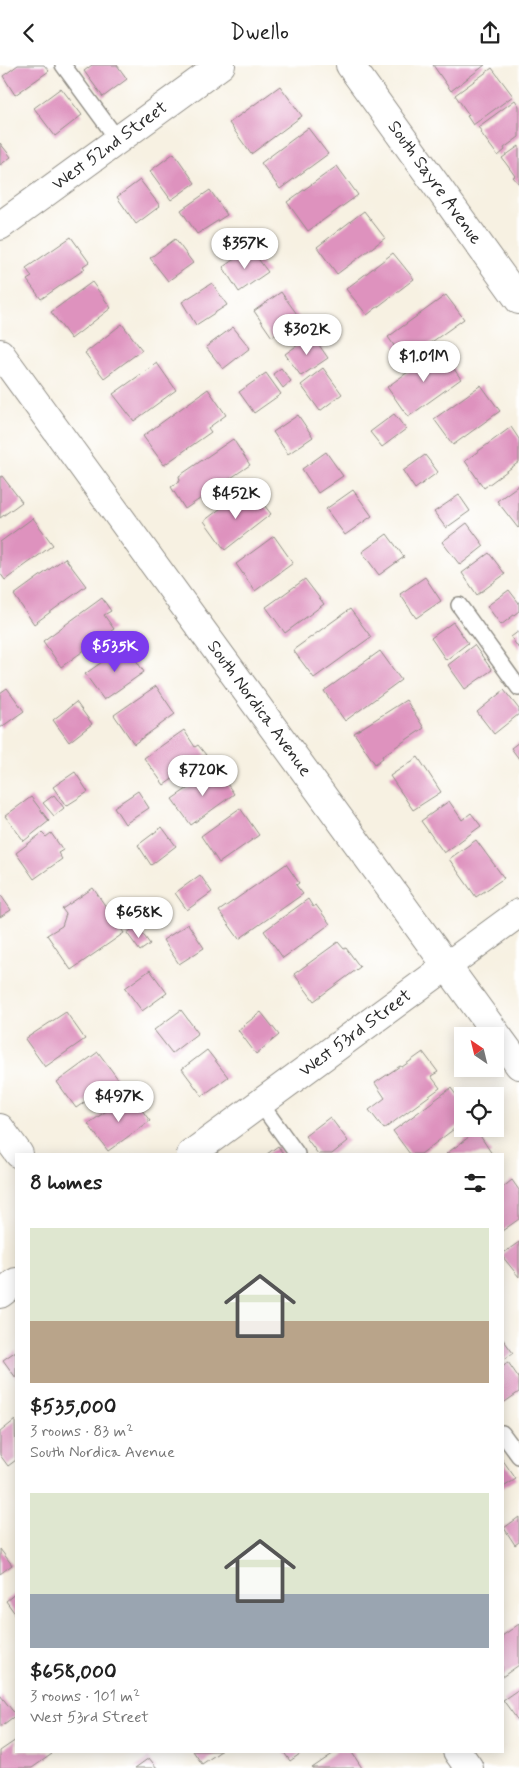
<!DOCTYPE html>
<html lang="en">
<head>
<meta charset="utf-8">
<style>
	:root { --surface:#fff; --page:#f6f6f6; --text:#222; --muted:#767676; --accent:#7c3aed }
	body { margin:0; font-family:Mynerve,sans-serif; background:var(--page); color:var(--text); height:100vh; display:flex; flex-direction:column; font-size:19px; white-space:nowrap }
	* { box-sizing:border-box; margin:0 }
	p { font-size:16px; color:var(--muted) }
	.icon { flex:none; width:28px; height:28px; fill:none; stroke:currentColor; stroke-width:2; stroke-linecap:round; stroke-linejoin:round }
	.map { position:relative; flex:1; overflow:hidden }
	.drawer { position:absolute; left:15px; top:1088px; width:489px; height:600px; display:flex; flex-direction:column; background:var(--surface); border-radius:0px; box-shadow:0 2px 12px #0003 }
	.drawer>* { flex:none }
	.needle { width:32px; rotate:325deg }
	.buttons { position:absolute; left:454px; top:962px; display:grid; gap:10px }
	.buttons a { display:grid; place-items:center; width:50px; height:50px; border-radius:0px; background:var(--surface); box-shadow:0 2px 12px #0003; font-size:25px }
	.price { position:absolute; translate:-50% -42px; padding:0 11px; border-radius:18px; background:#fff; color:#222; font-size:16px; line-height:32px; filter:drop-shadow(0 1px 2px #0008) }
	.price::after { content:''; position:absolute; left:50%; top:30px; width:15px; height:11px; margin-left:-8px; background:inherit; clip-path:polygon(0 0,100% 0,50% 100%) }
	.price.active { background:var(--accent); color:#fff }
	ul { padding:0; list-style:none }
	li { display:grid; align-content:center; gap:10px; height:265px; padding:0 15px }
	li span { display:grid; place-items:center; height:155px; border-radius:0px; color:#555 }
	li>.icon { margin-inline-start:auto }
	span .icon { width:90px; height:90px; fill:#fffc; stroke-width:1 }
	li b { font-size:21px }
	h2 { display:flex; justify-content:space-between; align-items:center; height:60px; padding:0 15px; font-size:21px }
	header { display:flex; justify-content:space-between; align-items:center; height:65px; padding:0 15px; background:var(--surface); font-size:22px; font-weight:600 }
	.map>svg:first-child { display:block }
</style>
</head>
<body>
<header><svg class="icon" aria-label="back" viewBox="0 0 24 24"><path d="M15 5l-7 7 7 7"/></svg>Dwello<svg class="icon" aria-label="share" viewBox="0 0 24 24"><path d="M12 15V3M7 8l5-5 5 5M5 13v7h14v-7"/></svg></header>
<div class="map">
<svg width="519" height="1703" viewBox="0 0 519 1703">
	<rect width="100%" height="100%" fill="#fff"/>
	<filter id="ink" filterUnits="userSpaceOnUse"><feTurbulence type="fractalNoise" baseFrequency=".02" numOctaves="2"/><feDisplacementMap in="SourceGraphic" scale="10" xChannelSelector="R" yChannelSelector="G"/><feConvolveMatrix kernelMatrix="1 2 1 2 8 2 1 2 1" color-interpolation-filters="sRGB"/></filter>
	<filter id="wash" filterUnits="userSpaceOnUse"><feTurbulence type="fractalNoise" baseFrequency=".0096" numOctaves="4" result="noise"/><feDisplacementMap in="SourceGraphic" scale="20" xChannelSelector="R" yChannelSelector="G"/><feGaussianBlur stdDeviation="1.12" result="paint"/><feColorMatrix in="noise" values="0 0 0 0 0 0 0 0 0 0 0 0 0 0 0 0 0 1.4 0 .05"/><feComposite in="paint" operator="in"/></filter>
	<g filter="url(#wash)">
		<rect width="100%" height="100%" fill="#f7f1e2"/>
		<g id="blocks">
			<g fill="#de92be">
				<polygon points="18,0 44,0 49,6 15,30 3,11"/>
				<polygon points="92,0 117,0 127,14 103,32 84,6"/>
				<polygon points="433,0 485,0 451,26"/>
				<polygon points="492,3 513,31 473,60 467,51 469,50 455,30"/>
				<polygon points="280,21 302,51 251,89 229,58"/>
				<polygon points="61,23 82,50 55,71 34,43"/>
				<polygon points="515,35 519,41 519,72 504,83 505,85 498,91 481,68 482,67 478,62"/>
				<polygon points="308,63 328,89 280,124 261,98"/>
				<polygon points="0,78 11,92 0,100"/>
				<polygon points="519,81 519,119 513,112 515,111 502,93"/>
				<polygon points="174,88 195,118 171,135 150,106"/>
				<polygon points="337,101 358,130 308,166 287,137"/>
				<polygon points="140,115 160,141 136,159 117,132"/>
				<polygon points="210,125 227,150 197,169 181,145"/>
				<polygon points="364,146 385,173 337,209 317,182"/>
				<polygon points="71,172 89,197 83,201 85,204 41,234 27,215 32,212 26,203"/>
				<polygon points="175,174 193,198 168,216 150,193"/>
				<polygon points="250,183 268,207 239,227 223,202"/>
				<polygon points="393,188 414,214 367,250 346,224"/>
				<polygon points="92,217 111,243 71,274 51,247"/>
				<polygon points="212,218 227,240 196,260 182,237"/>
				<polygon points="281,227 299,252 272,272 254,246"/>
				<polygon points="446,230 464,254 405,296 388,272"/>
				<polygon points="122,259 142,285 104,313 85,288"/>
				<polygon points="233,262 250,283 223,304 206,282"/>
				<polygon points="312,270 328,293 301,311 285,289"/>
				<polygon points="440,284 461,314 408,352 387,322"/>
				<polygon points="157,298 176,325 134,356 113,329"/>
				<polygon points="281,303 291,316 283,323 273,309"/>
				<polygon points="323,303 342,329 320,346 301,320"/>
				<polygon points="266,308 281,329 254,348 239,327"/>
				<polygon points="481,320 500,346 453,380 434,354"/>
				<polygon points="208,324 226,350 208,363 211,367 164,400 143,371"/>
				<polygon points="394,349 406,364 382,382 370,367"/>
				<polygon points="298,350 313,372 288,389 273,367"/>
				<polygon points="511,362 519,374 519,397 484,423 465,396"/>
				<polygon points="233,374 250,400 185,444 171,422 180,416 179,411"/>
				<polygon points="326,387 343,411 318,428 302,404"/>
				<polygon points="425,390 438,407 415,424 403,406"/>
				<polygon points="2,411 22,437 0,453 0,412"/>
				<polygon points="519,420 519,462 518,463 497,436"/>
				<polygon points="353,425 372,451 345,470 326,444"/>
				<polygon points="242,427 254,442 261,436 271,449 225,485 204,456"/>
				<polygon points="459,430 470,446 446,463 434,447"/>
				<polygon points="33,453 53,480 5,515 0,508 0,477"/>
				<polygon points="467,458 484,481 460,500 442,477"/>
				<polygon points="387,469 404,492 379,510 362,487"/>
				<polygon points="274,471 293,498 255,526 236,499"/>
				<polygon points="489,488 505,509 477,530 462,508"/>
				<polygon points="65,493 86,521 34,559 14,530"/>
				<polygon points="425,512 441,536 416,553 400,529"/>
				<polygon points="305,514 324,539 285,568 266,542"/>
				<polygon points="509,525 519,538 519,546 501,560 487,541"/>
				<polygon points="102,533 111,546 104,550 114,564 61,602 43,576"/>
				<polygon points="350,544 371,572 314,613 293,585"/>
				<polygon points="453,557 468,578 446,595 431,573"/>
				<polygon points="519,566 519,584 511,572"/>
				<polygon points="126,580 144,607 104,635 85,609"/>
				<polygon points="474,580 492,605 465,624 448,600"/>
				<polygon points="380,586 401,615 345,656 324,626"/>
				<polygon points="156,621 175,649 134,679 114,650"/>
				<polygon points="7,623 24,646 0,663 0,628"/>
				<polygon points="504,625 519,644 519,649 494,669 477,647"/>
				<polygon points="406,635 424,663 382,691 383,693 375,699 354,668"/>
				<polygon points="76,637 92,659 69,677 53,655"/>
				<polygon points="184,665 195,682 198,680 206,690 164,720 144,693"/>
				<polygon points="519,677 519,694 511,683"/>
				<polygon points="418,692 441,727 413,745 390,711"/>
				<polygon points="213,706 218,712 221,710 234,729 191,760 172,734"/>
				<polygon points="75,707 88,727 66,741 53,722"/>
				<polygon points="138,726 149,743 125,759 114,742"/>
				<polygon points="54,730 64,743 54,751 43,738"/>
				<polygon points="31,732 49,756 24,776 5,751"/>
				<polygon points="449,736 462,755 471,748 481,761 444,788 421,756"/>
				<polygon points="240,743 259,770 219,798 201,771"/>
				<polygon points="162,762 176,781 151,800 138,780"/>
				<polygon points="42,768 46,772 51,768 63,785 58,788 62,794 34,814 16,788"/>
				<polygon points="476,775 504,813 476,832 449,794"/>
				<polygon points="286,799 299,818 296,820 303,829 239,874 219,846"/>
				<polygon points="200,810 212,827 187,845 175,828"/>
				<polygon points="93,823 124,868 71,905 47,870 62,861 66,849 62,844"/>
				<polygon points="0,829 11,845 0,852"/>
				<polygon points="308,834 313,842 316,840 330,859 283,893 264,866"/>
				<polygon points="188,859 204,883 179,899 163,875"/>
				<polygon points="137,861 150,879 140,886 127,868"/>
				<polygon points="338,877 344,884 346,883 360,902 314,936 294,909"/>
				<polygon points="150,905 167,928 142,946 125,923"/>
				<polygon points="181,945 198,968 172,988 154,965"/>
				<polygon points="66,947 85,974 45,1002 25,974"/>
				<polygon points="261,947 279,970 256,989 238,965"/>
				<polygon points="207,985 228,1012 202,1031 182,1004"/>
				<polygon points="98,987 118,1014 76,1043 57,1017"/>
				<polygon points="423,987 438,1007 431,1011 440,1023 384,1064 369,1045 385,1033 375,1018 400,1001 402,1002"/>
				<polygon points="451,1023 462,1038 462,1058 421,1089 410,1089 393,1066"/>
				<polygon points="130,1029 150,1056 108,1086 88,1059"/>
				<polygon points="330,1052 348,1076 332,1089 318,1089 305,1071"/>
				<polygon points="477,1066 492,1089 446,1089"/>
				<polygon points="278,1081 283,1089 267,1089"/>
				<polygon points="512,1115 519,1125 519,1154 502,1166 502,1123"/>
				<polygon points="519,1177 519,1212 502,1191 502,1189"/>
				<polygon points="502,1273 513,1288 502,1296"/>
				<polygon points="16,1286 16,1313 3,1295"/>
				<polygon points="508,1297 519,1313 519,1327 502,1339 502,1301"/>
				<polygon points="15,1355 16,1395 8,1401 0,1390 0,1367"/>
				<polygon points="502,1394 516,1414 502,1423"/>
				<polygon points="519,1452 519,1477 515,1480 504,1463"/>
				<polygon points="0,1484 12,1500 0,1509"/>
				<polygon points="16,1528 16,1550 6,1536"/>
				<polygon points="519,1559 519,1600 502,1612 502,1571"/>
				<polygon points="519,1624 519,1657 503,1635"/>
				<polygon points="0,1630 16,1650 0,1662"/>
				<polygon points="16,1675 16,1686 49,1686 52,1689 32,1703 0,1703 0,1686"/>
				<polygon points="193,1686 221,1686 202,1699"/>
				<polygon points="283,1686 304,1686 290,1696"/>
				<polygon points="337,1686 351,1686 362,1703 312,1703"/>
				<polygon points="149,1693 157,1703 135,1703"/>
			</g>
		</g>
	</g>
	<g filter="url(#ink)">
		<use href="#blocks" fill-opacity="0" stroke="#918e86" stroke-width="1"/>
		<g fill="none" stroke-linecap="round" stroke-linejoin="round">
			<g stroke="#918e86" stroke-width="18">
				<g id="lane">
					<polyline points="63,0 118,75"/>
					<polyline points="459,540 519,623"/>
					<polyline points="260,1038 297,1089"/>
					<polyline points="502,1368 519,1391"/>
				</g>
			</g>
			<g stroke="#918e86" stroke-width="30">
				<g id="street">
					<path id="s1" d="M350 0 519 235"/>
					<path id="s2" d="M0 161 221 0"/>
					<path id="s3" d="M0 288 519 1000"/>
					<polyline points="0,1063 19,1089"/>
					<path id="s4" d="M191 1089 519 848"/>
					<polyline points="0,1229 16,1217"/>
					<polyline points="457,1686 469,1703"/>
				</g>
			</g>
			<use href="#lane" stroke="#fff" stroke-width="15"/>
			<use href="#street" stroke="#fff" stroke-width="28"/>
		</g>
	</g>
	<g text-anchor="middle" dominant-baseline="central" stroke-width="5" stroke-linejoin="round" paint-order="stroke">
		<g font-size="18" fill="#2b2b2b" stroke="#fff">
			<text stroke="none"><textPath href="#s2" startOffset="136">West 52nd Street</textPath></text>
			<text stroke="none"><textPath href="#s1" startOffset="145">South Sayre Avenue</textPath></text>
			<text stroke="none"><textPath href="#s3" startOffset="440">South Nordica Avenue</textPath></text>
			<text stroke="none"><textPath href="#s4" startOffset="204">West 53rd Street</textPath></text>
		</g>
	</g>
</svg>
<div class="buttons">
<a><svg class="needle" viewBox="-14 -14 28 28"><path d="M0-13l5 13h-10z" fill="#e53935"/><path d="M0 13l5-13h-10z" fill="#767676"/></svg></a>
<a><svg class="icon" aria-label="locate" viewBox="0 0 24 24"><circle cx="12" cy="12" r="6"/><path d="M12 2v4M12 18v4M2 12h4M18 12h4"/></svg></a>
</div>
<b class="price" style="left:245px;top:205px">$357K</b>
<b class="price" style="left:307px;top:291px">$302K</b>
<b class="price" style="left:424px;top:318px">$1.01M</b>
<b class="price" style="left:236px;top:455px">$452K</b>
<b class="price active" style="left:115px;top:608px">$535K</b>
<b class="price" style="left:203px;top:732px">$720K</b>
<b class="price" style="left:139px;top:874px">$658K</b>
<b class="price" style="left:119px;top:1058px">$497K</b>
<section class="drawer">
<h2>8 homes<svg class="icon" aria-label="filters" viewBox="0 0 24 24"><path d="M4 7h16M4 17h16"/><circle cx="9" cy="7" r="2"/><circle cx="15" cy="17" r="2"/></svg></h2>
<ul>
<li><span style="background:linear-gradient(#dfe7d0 60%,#b9a48a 0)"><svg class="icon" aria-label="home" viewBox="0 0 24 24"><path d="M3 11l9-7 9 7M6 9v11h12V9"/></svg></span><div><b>$535,000</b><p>3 rooms · 83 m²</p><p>South Nordica Avenue</p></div></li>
<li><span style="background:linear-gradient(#dfe7d0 65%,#9aa5b1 0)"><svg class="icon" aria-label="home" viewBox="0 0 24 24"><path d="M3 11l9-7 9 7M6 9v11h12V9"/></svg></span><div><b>$658,000</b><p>3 rooms · 101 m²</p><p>West 53rd Street</p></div></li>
</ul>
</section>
</div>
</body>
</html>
